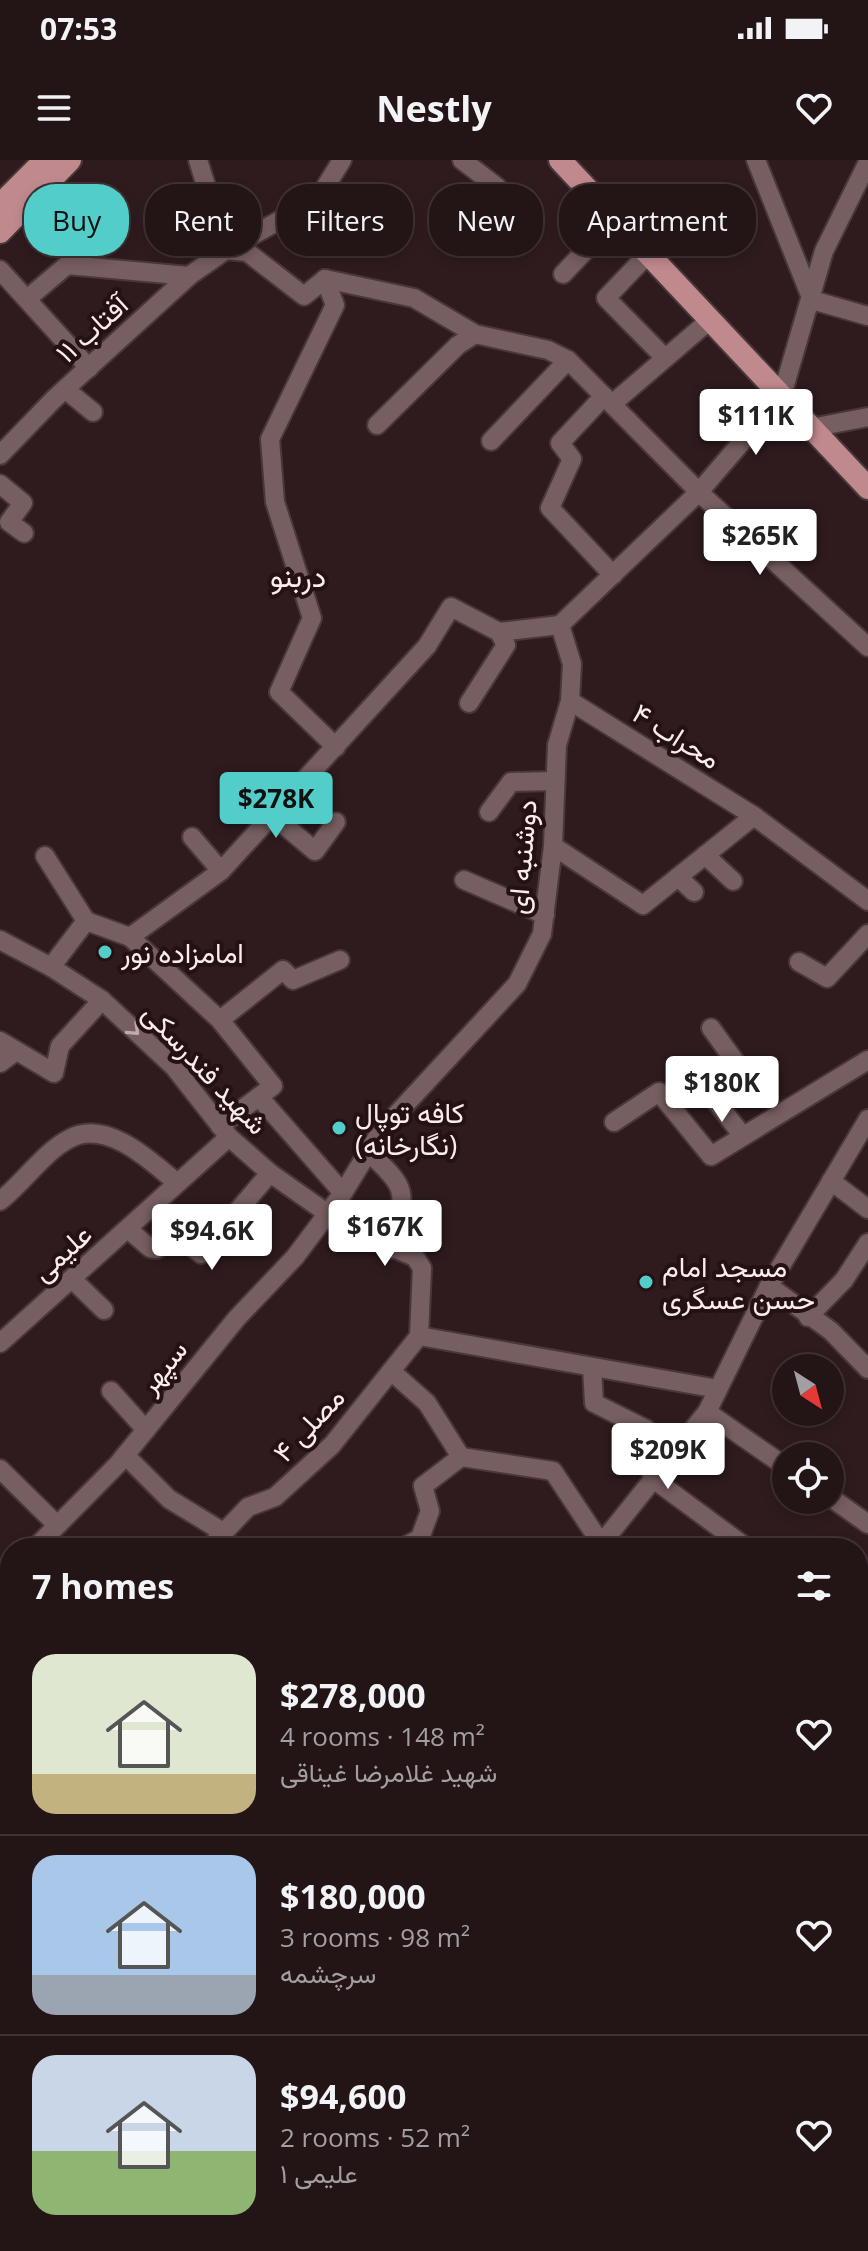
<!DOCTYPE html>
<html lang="en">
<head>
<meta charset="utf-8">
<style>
	:root { --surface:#231416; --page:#2f2123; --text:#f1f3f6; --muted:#a39ea1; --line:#403335; --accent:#53cdca }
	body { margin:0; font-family:"Open Sans",Vazirmatn,sans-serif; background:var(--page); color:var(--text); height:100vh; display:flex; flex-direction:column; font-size:30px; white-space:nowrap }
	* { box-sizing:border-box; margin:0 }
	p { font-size:26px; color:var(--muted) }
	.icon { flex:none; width:44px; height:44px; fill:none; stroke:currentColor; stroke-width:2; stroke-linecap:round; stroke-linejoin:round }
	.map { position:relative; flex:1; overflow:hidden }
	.side { position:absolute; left:0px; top:1378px; width:868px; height:714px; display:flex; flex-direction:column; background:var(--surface); border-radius:32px 32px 0 0; box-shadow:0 4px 12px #0003,0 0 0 2px var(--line) }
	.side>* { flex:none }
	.hud { position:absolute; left:24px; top:24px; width:820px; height:72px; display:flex; gap:16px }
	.needle { width:52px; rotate:144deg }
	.fabs { position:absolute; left:772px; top:1194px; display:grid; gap:16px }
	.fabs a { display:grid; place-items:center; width:72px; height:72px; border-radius:50%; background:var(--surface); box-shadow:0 4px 12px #0003,0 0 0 2px var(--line); font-size:40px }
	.price { position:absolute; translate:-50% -68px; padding:0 18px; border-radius:8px; background:#fff; color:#222; font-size:26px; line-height:52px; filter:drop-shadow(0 2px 4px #0008) }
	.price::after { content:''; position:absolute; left:50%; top:48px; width:24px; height:18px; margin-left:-12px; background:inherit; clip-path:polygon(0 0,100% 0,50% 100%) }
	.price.on { background:var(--accent); color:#111 }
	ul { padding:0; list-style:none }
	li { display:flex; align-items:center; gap:24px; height:200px; padding:0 32px }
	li+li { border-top:2px solid var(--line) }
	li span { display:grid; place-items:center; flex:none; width:224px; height:160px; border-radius:24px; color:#555 }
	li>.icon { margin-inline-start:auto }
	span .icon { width:96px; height:96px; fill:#fffc; stroke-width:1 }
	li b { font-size:34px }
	h2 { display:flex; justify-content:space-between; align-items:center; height:96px; padding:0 32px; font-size:34px }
	.tag { padding:0 28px; border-radius:32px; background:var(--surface); box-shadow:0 4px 12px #0003,0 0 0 2px var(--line); font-size:28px; line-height:72px }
	.tag.on { background:var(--accent); color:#111 }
	.status { display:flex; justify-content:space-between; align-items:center; height:56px; padding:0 40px; background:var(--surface); direction:ltr }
	.status svg { height:22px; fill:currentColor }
	header { display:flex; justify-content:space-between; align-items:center; height:104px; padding:0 32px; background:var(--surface); font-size:36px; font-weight:700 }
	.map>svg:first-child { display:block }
</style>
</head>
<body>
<div class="status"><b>07:53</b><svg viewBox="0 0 49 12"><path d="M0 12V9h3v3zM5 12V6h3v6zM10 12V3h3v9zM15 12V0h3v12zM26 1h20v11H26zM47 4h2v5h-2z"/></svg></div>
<header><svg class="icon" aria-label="menu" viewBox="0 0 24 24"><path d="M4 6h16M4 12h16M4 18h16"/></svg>Nestly<svg class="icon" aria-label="heart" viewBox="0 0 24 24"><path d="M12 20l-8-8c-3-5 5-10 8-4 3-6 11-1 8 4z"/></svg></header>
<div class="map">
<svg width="868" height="2091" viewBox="0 0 868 2091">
	<rect width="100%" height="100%" fill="#2f1b1d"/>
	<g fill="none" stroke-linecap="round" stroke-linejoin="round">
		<g stroke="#48383a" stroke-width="22">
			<g id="minor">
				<polyline points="198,0 226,90"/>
				<polyline points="462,0 497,27"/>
				<polyline points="756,0 812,140"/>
				<polyline points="226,90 247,92 304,136 325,119"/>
				<polyline points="649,93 606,138 665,198"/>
				<polyline points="0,110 89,208"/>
				<polyline points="563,114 616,58"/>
				<polyline points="325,119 414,138 475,174 548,190 568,200 703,336 868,487"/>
				<polyline points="325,119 335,145 270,279 275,342 312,458 279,532 336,587"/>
				<polyline points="27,139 67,105 189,116"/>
				<polyline points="812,140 868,156"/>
				<polyline points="65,229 93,252"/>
				<polyline points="604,236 560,283 572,299 550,348 613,415"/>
				<polyline points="612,244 711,159"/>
				<polyline points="377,265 458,185 475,174"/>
				<polyline points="811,268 868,257"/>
				<polyline points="491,281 568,200"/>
				<polyline points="0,295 54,239 189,116 226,90 318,39 342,0"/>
				<polyline points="0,324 23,343 9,362 24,373"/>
				<polyline points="570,541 754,656 868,741"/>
				<polyline points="469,543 506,485 499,472"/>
				<polyline points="489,652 511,622 555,621"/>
				<polyline points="271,654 315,691 336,662"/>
				<polyline points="192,677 221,711"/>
				<polyline points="553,686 643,745 754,656"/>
				<polyline points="705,695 733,721"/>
				<polyline points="45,696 86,761"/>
				<polyline points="678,717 694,732"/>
				<polyline points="464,720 545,755"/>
				<polyline points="86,761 130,777 221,711 427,486 451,447 499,472 560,465"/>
				<polyline points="130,777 220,860 273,926 220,966"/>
				<polyline points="0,780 51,807 102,840 174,907 229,977 270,1013 351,1070 415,1097 422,1108 419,1176"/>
				<polyline points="799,802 827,818 868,774"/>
				<polyline points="51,807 86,761"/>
				<polyline points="220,860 283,810 293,820 340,800"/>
				<polyline points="711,868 734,900 701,923 743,976"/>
				<polyline points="0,881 54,913 60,886 102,840"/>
				<polyline points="0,903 16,891"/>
				<polyline points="259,937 343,1033"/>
				<polyline points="614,962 659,932 711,996 868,900"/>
				<path d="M369 993C413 1032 403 1033 393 1089"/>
				<polyline points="831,1021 868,1049"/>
				<path d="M0 1041C22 1024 45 991 69 979 106 958 151 1001 177 1023"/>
				<polyline points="129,1070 150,1088 157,1089 176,1074 201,1094 270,1013"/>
				<polyline points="72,1119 104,1150"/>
				<polyline points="769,1126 831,1171 868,1209"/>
				<polyline points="808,1157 844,1120 868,1083"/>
				<polyline points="419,1176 718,1229"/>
				<polyline points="0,1183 229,977"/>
				<polyline points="592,1207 594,1243 646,1269 652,1318 747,1388"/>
				<polyline points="391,1211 427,1243 461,1297"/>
				<polyline points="111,1231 146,1270"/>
				<polyline points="707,1252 786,1307"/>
				<polyline points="125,1295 169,1339 223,1372"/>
				<polyline points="461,1297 553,1311 604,1388"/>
				<polyline points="0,1309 57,1365"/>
				<polyline points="830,1337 868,1364"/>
				<polyline points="35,1388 118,1304 237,1158 295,1097 343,1033 381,971 517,824 542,774 553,686 557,585 570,541 572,504 560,465 699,332 782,235 824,91 868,2"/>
				<polyline points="209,1388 248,1347 275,1337 332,1285 419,1176"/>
				<polyline points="402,1388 420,1378 430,1351 423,1326 461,1297"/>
				<polyline points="598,1388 707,1252 769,1126 868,959"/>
				<polyline points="0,1416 10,1408"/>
				<polyline points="858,1513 868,1505"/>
				<polyline points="0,1543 10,1537"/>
				<polyline points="858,1573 863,1547"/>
				<polyline points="858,1653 868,1745"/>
				<polyline points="0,1697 10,1711"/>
				<polyline points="0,1744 10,1740"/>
				<polyline points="0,1796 10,1788"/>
				<polyline points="858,1797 868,1801"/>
				<polyline points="858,1845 868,1843"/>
				<polyline points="0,2036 10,2027"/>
				<polyline points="60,2082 69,2091"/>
				<polyline points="359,2082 367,2091"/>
				<polyline points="566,2091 577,2083"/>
			</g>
		</g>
		<g stroke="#48383a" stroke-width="26">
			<g id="major">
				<polyline points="560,0 868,328"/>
				<polyline points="0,45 45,0"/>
				<polyline points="0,72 70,0"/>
				<polyline points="0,1638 10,1642"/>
				<polyline points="858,1919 868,1922"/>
			</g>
		</g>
		<use href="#minor" stroke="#775e60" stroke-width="18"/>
		<use href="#major" stroke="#c0898e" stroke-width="22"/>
	</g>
	<defs><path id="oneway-chevron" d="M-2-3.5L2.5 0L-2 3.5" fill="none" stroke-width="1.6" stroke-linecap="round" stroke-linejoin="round" transform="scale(2)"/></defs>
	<use stroke="#bfacae" href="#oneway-chevron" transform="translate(134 870) rotate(43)"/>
	<g fill="#53cdca" stroke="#251113" stroke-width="3">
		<circle cx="105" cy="792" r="8"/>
		<circle cx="339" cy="968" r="8"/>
		<circle cx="646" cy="1122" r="8"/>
	</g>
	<g text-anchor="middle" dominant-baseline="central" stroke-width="8" stroke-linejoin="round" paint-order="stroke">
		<g font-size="28" fill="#faeced" stroke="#251113">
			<text transform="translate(91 168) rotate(-42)">آفتاب ۱۱</text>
			<text transform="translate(677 575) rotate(32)">۴ محراب</text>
			<text transform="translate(521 697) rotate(-85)">دوشنبه ای</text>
			<text transform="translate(206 908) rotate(47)">شهید فندرسکی</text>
			<text transform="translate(61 1092) rotate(-42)">علیمی</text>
			<text transform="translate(162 1206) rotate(-51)">سپهر</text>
			<text transform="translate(308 1264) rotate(-47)">۴ مصلی</text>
		</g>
		<g font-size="28" fill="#faeced" stroke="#251113" text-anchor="start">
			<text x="121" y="792">امامزاده نور</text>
			<text x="355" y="952">کافه توپال<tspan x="355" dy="32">(نگارخانه)</tspan></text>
			<text x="662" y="1106">مسجد امام<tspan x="662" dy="32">حسن عسگری</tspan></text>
		</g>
		<g font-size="30" fill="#faeced" stroke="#251113">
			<text x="298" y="415">دربنو</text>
		</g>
	</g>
</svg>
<div class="fabs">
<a><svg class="needle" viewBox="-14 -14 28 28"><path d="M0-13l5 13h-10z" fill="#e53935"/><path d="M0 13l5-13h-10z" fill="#a39ea1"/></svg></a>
<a><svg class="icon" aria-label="locate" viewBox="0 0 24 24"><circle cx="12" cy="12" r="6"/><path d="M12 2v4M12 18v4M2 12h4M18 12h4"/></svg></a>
</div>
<b class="price" style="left:756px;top:297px">$111K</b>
<b class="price" style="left:760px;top:417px">$265K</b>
<b class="price on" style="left:276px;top:680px">$278K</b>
<b class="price" style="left:722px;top:964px">$180K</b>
<b class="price" style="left:385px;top:1108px">$167K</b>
<b class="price" style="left:212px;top:1112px">$94.6K</b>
<b class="price" style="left:668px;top:1331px">$209K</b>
<div class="hud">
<a class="tag on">Buy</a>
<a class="tag">Rent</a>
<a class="tag">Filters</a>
<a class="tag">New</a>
<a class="tag">Apartment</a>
</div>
<section class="side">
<h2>7 homes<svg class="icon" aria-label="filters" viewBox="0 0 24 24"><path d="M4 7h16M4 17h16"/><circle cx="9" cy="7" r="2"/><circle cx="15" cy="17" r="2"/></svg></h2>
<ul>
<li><span style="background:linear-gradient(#dfe7d0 75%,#c2b280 0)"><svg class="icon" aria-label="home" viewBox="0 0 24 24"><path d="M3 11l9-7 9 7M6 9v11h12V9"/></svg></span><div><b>$278,000</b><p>4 rooms · 148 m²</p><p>شهید غلامرضا غیناقی</p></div><svg class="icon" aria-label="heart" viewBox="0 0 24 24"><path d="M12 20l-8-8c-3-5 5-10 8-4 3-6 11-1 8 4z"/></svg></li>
<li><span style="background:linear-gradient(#a9c7e8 75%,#9aa5b1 0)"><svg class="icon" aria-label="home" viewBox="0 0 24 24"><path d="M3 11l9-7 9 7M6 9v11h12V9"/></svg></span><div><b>$180,000</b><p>3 rooms · 98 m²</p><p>سرچشمه</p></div><svg class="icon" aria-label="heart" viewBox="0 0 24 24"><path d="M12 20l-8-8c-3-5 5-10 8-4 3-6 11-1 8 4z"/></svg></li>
<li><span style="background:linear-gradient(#c9d6e8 60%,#8fb573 0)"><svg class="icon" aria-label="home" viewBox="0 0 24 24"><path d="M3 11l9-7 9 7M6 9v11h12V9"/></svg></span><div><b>$94,600</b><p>2 rooms · 52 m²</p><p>۱ علیمی</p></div><svg class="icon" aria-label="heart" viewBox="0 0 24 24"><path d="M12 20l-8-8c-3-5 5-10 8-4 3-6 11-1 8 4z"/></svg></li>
</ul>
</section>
</div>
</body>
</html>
